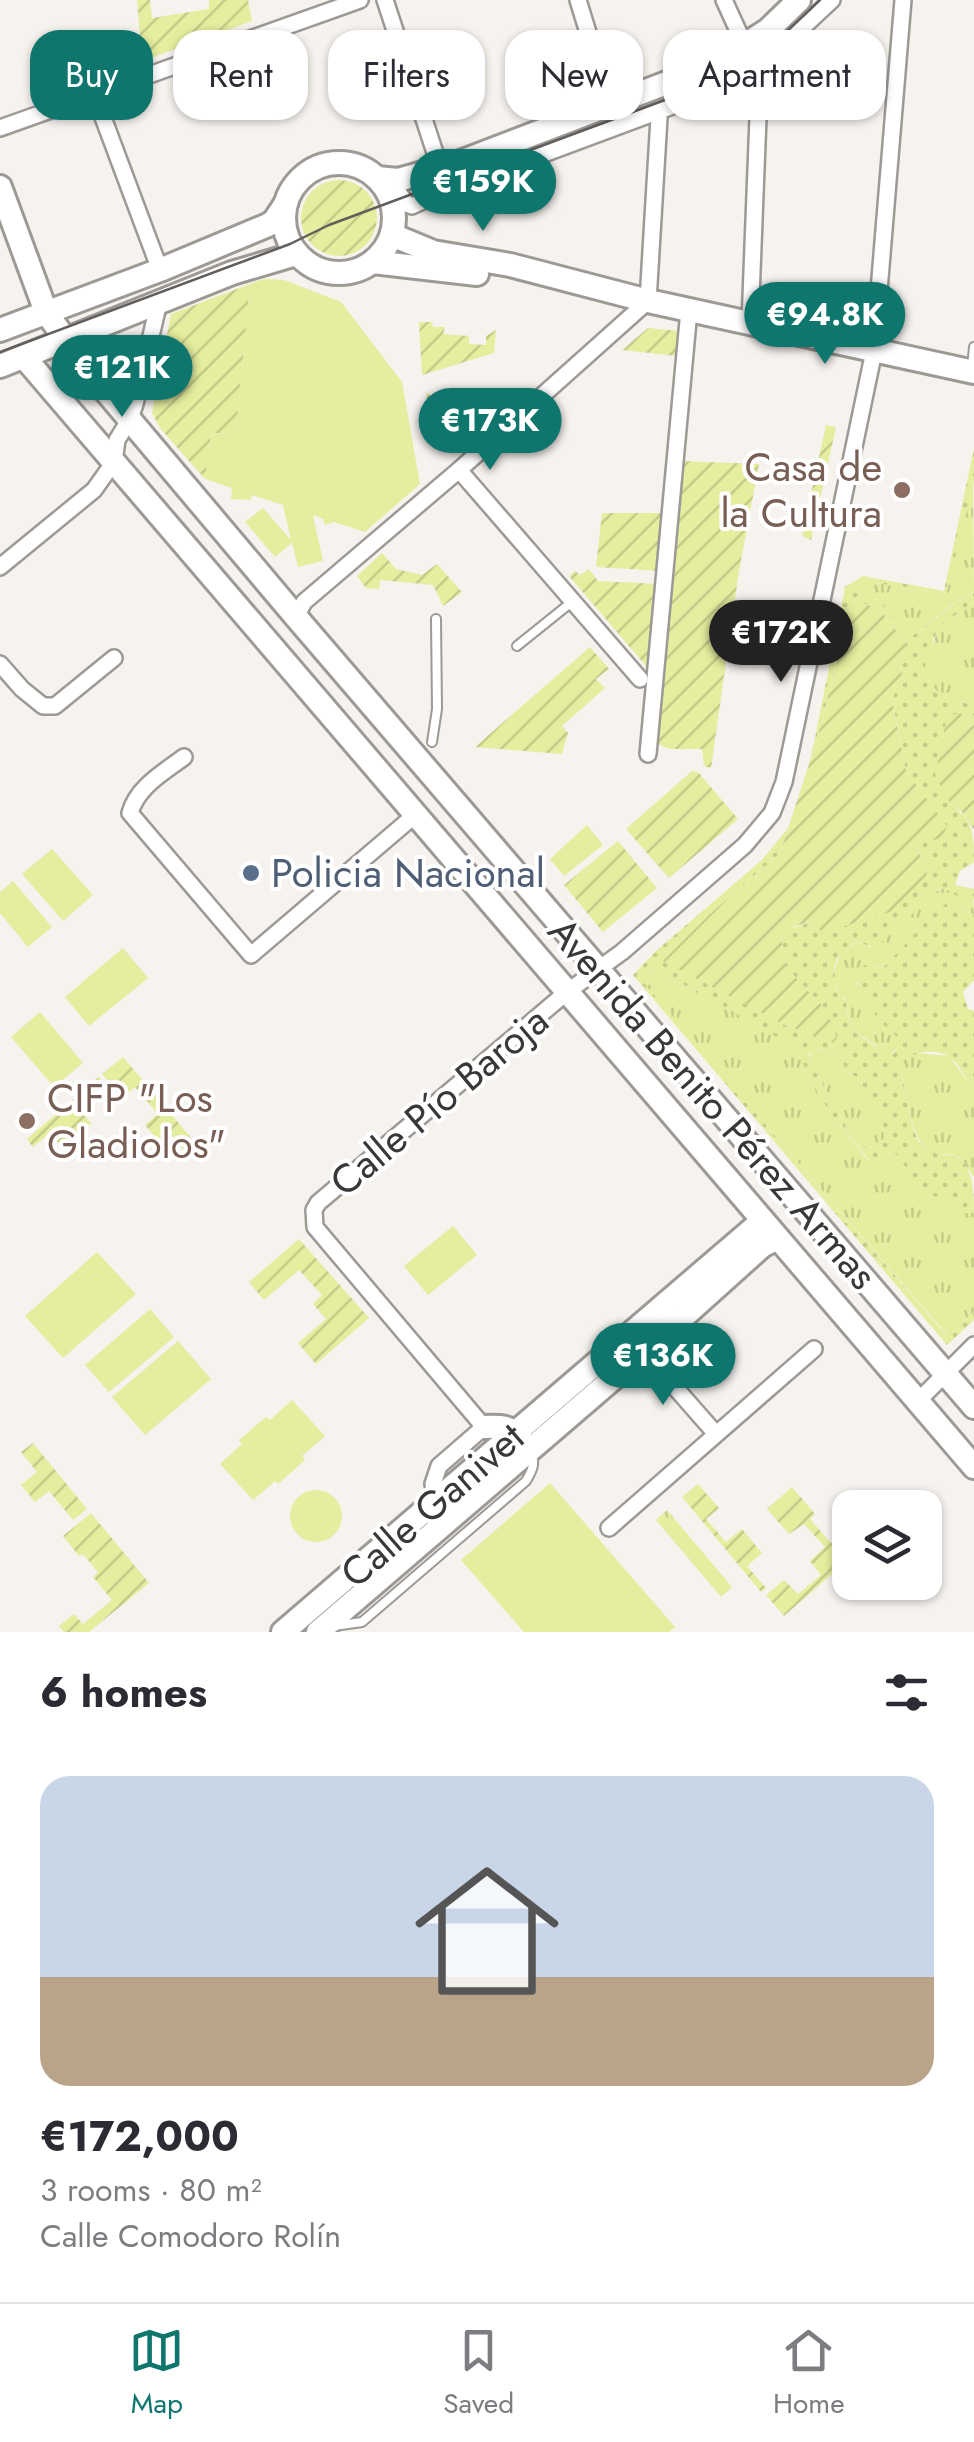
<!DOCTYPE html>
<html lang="en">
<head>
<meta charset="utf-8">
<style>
	:root { --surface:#fff; --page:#f7f7f7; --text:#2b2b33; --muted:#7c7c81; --line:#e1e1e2; --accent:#0f766e }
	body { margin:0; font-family:Jost,sans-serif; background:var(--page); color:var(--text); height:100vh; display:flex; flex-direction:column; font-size:38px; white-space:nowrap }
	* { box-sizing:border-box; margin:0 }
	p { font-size:32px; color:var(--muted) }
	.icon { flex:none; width:55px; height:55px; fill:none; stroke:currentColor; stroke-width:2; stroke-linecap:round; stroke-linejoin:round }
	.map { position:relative; height:1632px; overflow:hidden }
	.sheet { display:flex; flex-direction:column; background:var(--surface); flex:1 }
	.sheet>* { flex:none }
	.banner { position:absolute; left:30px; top:30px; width:915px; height:90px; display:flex; gap:20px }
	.fabs { position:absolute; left:832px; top:1490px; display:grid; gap:20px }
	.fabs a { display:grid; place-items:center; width:110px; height:110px; border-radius:20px; background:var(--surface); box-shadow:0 2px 8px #0004; font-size:50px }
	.price { position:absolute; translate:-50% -85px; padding:0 22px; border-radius:35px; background:var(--accent); color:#fff; font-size:32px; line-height:65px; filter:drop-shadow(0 2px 5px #0008) }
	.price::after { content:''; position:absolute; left:50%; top:60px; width:30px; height:22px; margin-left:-15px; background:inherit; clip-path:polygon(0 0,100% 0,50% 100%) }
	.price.active { background:#222; color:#fff }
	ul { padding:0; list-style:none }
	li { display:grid; align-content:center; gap:20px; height:530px; padding:0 40px }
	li+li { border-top:2px solid var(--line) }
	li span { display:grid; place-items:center; height:310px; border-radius:30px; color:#555 }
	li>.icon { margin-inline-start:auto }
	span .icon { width:180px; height:180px; fill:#fffc; stroke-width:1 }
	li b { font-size:42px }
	h2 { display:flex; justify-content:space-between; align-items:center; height:120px; padding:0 40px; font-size:42px }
	.chip { padding:0 35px; border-radius:30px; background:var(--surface); box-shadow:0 2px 8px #0004; font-size:35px; line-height:90px }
	.chip.active { background:var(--accent); color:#fff }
	.menu { display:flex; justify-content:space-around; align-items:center; height:140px; border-top:2px solid var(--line); background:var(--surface); font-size:28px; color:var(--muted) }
	.menu a { display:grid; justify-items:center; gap:5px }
	.menu .active { color:var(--accent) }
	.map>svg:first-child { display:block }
</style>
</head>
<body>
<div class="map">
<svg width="974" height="1632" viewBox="0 0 974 1632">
	<defs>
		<pattern id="grass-tufts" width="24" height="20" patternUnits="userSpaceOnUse" patternTransform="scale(2.5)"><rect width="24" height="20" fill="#e5ed9e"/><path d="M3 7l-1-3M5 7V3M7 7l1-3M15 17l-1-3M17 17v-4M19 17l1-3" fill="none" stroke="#c5cc89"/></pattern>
		<pattern id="park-dots" width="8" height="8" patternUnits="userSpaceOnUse" patternTransform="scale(2.5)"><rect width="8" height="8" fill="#e5ed9e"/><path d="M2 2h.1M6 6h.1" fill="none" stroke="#c5cc89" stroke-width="1.8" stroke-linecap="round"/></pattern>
		<pattern id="garden-furrows" width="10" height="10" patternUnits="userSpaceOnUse" patternTransform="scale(2.5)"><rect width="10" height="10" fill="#e5ed9e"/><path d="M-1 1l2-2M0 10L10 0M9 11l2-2" fill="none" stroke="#c5cc89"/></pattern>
	</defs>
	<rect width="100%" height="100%" fill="#f6f2ee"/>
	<g fill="url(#grass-tufts)">
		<polygon points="973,481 974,592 950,606 916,634 910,635 880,601 860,596 864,578 875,579 877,583 946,595"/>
		<path d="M972 606 974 607V705C940 699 924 689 924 653L934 645C934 624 955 615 972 606Z"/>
		<path d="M944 888 973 898 974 915 956 905 937 911 885 966 879 968 873 966 857 982 881 1022 900 1038 902 1043 890 1055 851 1029C849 1021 849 1011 846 1004 841 989 844 1004 838 990 828 969 839 952 857 942L870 947 905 921 931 894Z"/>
		<polygon points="645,968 698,991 798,1049 808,1075 830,1113 868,1160 876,1160 895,1153 958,1212 974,1213 974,1312 947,1335 636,975"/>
		<polygon points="812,1049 839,1053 846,1071 858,1078 884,1126 885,1137 874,1148 863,1146 849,1132 809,1059"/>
		<path d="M917 1053 949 1056 969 1083 974 1085V1177C968 1170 963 1157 952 1155 943 1153 937 1156 929 1151 911 1141 905 1088 901 1068L902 1060Z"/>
		<polygon points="667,1510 732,1587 721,1597 656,1520"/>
	</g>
	<path fill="url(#park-dots)" fill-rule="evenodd" d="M974 448V481L946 595 877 583 875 579 865 578 860 595 880 601 911 635 916 634 951 606 974 592V607C956 612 942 622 933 639L934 645 925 653C924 689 940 699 974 705V716L958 713 951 804C974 822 974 833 974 862L960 871 955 885 974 889V899L960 898 944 888 938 890 876 948 857 942 852 944 837 959 834 967 836 988 846 1003 851 1029 873 1045 893 1054 901 1043C897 1035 891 1032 884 1025 873 1013 856 988 857 971L865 965 879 968 885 966 937 910 947 903 956 905 974 915V980L963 992 968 1009 974 1011V1085L969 1083C964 1075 958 1063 949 1057 936 1048 915 1052 903 1060L901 1068C904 1085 911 1133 921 1144 929 1154 938 1154 949 1155 974 1158 974 1193 974 1213H958L941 1198 926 1194 895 1153 876 1160H869L830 1113 808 1075 797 1049 698 991 645 968 637 975 946 1335 974 1312V1320L947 1345 633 975 656 951 762 860 788 828 807 772 814 743 845 587 863 576 944 591ZM858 601 880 610 905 642 906 649 900 665 902 675 892 699 906 771 898 865 907 772 938 817 945 822 918 846 920 856 928 864 926 879 820 930 808 923 787 930 781 939 786 967 826 1010 833 1043 785 1025 664 961 710 914 780 853 816 743 852 605ZM815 1049 839 1053 846 1071 858 1078 884 1126 885 1137 874 1148 863 1146 849 1132 809 1059V1054Z"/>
	<g fill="url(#garden-furrows)">
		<polygon points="137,0 150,0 152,18 209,9 209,0 248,0 252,21 142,61"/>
		<circle cx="339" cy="218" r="38"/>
		<polygon points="250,284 236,434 211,433 205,479 160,428 152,413 171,314"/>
		<polygon points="419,322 432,322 433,327 445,327 443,334 469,336 469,344 486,345 486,336 496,330 494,353 422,375"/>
		<polygon points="648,328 679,331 676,356 622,350"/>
		<polygon points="426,391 468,440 455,452 444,439 432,440"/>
		<polygon points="826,425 836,427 811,540 802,536"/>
		<polygon points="681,461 759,464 739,571 711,768 704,766 702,749 669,749 656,743 668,634"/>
		<polygon points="602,513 666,513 660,571 596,567"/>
		<polygon points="382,553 396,569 422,575 437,564 462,592 443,606 433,585 380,580 379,589 366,588 357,576"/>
		<polygon points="589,569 598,581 658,584 652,673 569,576 575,571 580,575"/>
		<path d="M858 601 880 610 905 642 906 649 900 665 902 675 892 700 906 771 947 826 942 837 935 840 926 839 918 846 920 856 928 864 926 879 897 910 829 931 820 930 808 923C796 925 788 928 781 938L786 967 826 1010 837 1038 833 1043 785 1025 663 961 710 914 780 853 816 743 852 605Z"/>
		<polygon points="590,647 609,669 596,679 605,688 562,726 568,733 562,754 475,747"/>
		<polygon points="958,713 974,716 974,830 962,812 951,804 935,776 947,717"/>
		<polygon points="692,771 698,772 738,819 669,878 626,829"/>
		<polygon points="618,841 657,888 603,932 564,885"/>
		<polygon points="123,1057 197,1145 187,1154 172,1136 161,1144 145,1125 158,1114 135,1087 122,1098 102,1074"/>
		<polygon points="99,1077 118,1098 110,1105 97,1091 78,1108 91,1123 62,1147 50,1133 33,1147 27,1139"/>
		<polygon points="299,1239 369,1318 316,1364 298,1343 326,1319 313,1304 322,1295 299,1270 264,1300 249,1282"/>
		<polygon points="33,1443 87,1509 73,1520 49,1491 35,1502 21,1485 37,1472 21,1452"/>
		<polygon points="698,1484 719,1508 706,1519 726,1542 742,1529 762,1553 747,1566 766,1588 761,1592 682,1497"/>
		<polygon points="792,1487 815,1514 810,1519 847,1561 784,1616 766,1595 784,1580 798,1594 821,1575 810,1561 825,1547 804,1524 789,1534 767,1509"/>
		<polygon points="91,1513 149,1583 89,1632 64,1632 59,1626 74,1614 83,1624 112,1600 93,1577 98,1572 83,1554 79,1556 63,1536"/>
	</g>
	<g fill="#e5ed9e">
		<polygon points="264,279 284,280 341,302 402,382 420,484 365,532 334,522 325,525 323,519 313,515 323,561 298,567 292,543 275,557 245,522 263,508 291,540 283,505 252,495 251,500 231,499 232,488 205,479 211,433 236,434 250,284"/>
		<polygon points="587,825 603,845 564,876 550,859"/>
		<polygon points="52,849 93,895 63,921 22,874"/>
		<polygon points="13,881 52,927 28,947 0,913 0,892"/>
		<polygon points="123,948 148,978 89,1026 65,997"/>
		<polygon points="40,1012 83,1063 54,1087 11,1037"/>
		<polygon points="453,1226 477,1255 428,1295 404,1266"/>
		<polygon points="97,1252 136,1294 63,1358 25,1316"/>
		<polygon points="150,1309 174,1337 109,1392 85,1365"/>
		<polygon points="178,1341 211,1379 145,1435 112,1397"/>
		<polygon points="292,1400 325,1436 302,1456 305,1460 278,1484 275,1481 253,1500 220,1464 242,1444 239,1440 266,1417 270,1420"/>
		<polygon points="550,1483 675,1627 669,1632 524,1632 461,1560"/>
		<circle cx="316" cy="1516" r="26"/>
	</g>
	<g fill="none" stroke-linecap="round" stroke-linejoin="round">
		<g stroke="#9d9995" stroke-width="12">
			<g id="lane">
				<polyline points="972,367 974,347"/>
				<polyline points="517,646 573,601"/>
				<polyline points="432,742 437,709 436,619"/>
				<path d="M334 1626 362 1622 526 1481C532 1471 536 1463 531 1452"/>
			</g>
		</g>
		<g stroke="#9d9995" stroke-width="20">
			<g id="street">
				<polyline points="385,0 440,168"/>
				<polyline points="578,0 610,104"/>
				<polyline points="724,0 745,46"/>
				<polyline points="95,96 160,270"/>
				<polyline points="0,128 360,0"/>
				<polyline points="379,181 398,192 407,204 412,206 447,190 705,94 741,78 771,57 832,0"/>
				<polyline points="750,323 760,66"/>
				<polyline points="459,470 640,679"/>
				<polyline points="0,567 94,490 114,462 117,440 130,419 135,404 159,302"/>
				<polyline points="296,617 304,602 459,470 648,301 659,118 656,112"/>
				<polyline points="0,664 22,689 43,706 55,706 114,658"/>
				<polyline points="648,754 689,310"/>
				<path d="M184 757C163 773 137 787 130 813L251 955 415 815"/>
				<polyline points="644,1352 716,1434"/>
				<polyline points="917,1402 974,1345"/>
				<polyline points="436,1501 433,1484 439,1466 484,1427 315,1227 314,1210 318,1203 567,992 622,952 745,845 772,813 784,782 874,351 903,0"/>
				<polyline points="609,1528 814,1349"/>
			</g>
		</g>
		<g stroke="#9d9995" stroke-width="28">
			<g id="secondary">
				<circle cx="339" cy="218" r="55"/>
				<polyline points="377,178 398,180 455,164 711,66 768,30 799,0"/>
				<polyline points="0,187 46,312 82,363 296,617 974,1407"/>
				<polyline points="392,235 433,252 510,265 648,301 974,372"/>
				<polyline points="373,262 477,274"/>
				<polyline points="0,330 160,270 268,225 274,221 286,203"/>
				<polyline points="24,357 974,1467"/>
				<polyline points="0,366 232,273 296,254"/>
				<path d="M484 1427C500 1426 511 1426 521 1439"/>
				<polyline points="283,1632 762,1221"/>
				<polyline points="318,1632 644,1352 762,1246 777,1238"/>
			</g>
		</g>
		<use href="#lane" stroke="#fff" stroke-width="8"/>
		<use href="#street" stroke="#fff" stroke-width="15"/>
		<use href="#secondary" stroke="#fff" stroke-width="22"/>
		<path stroke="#615e5c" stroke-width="2.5" d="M0 352 290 244 329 225 708 84C758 62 782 36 820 0"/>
	</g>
	<g fill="#8d6e63" stroke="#fff" stroke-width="4">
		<circle cx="902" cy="490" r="10"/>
		<circle cx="27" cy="1121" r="10"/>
	</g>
	<circle fill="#5c6f8a" stroke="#fff" stroke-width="4" cx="251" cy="873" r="10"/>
	<g text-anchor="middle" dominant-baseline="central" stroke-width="8" stroke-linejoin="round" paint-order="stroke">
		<g font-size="40" fill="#785e54" stroke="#fff" text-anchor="end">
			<text x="882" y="467">Casa de<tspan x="882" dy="46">la Cultura</tspan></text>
			<text x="47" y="1098" text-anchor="start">CIFP "Los<tspan x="47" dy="46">Gladiolos"</tspan></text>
		</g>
		<g font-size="40" fill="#4e5e75" stroke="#fff" text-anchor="start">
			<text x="271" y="873">Policia Nacional</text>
		</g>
		<g font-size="40" fill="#3a3836" stroke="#fff">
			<text transform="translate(439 1101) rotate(-40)">Calle Pío Baroja</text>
			<text transform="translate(713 1103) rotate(49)">Avenida Benito Pérez Armas</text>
			<text transform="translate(432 1505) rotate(-41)">Calle Ganivet</text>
		</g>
	</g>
</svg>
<div class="fabs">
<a><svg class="icon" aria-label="layers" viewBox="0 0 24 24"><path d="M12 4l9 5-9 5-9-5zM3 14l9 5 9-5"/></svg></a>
</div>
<b class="price" style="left:483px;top:234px">€159K</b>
<b class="price" style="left:825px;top:367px">€94.8K</b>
<b class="price" style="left:122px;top:420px">€121K</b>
<b class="price" style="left:490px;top:473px">€173K</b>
<b class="price active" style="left:781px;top:685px">€172K</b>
<b class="price" style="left:663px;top:1408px">€136K</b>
<div class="banner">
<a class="chip active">Buy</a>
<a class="chip">Rent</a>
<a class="chip">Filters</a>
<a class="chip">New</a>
<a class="chip">Apartment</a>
</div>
</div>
<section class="sheet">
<h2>6 homes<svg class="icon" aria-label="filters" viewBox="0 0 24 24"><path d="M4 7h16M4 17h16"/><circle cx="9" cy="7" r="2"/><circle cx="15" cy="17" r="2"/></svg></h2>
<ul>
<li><span style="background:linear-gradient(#c9d6e8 65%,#b9a48a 0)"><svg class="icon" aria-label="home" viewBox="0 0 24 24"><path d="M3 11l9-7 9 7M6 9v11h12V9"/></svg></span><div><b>€172,000</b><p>3 rooms · 80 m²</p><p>Calle Comodoro Rolín</p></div></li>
</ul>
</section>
<nav class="menu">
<a class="active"><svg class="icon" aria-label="map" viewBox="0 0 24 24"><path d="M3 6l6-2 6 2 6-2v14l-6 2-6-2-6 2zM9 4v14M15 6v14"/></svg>Map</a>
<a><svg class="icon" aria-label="saved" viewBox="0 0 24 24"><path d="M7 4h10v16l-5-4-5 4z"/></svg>Saved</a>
<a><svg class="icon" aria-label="home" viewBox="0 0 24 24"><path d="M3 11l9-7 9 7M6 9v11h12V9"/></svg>Home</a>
</nav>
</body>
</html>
